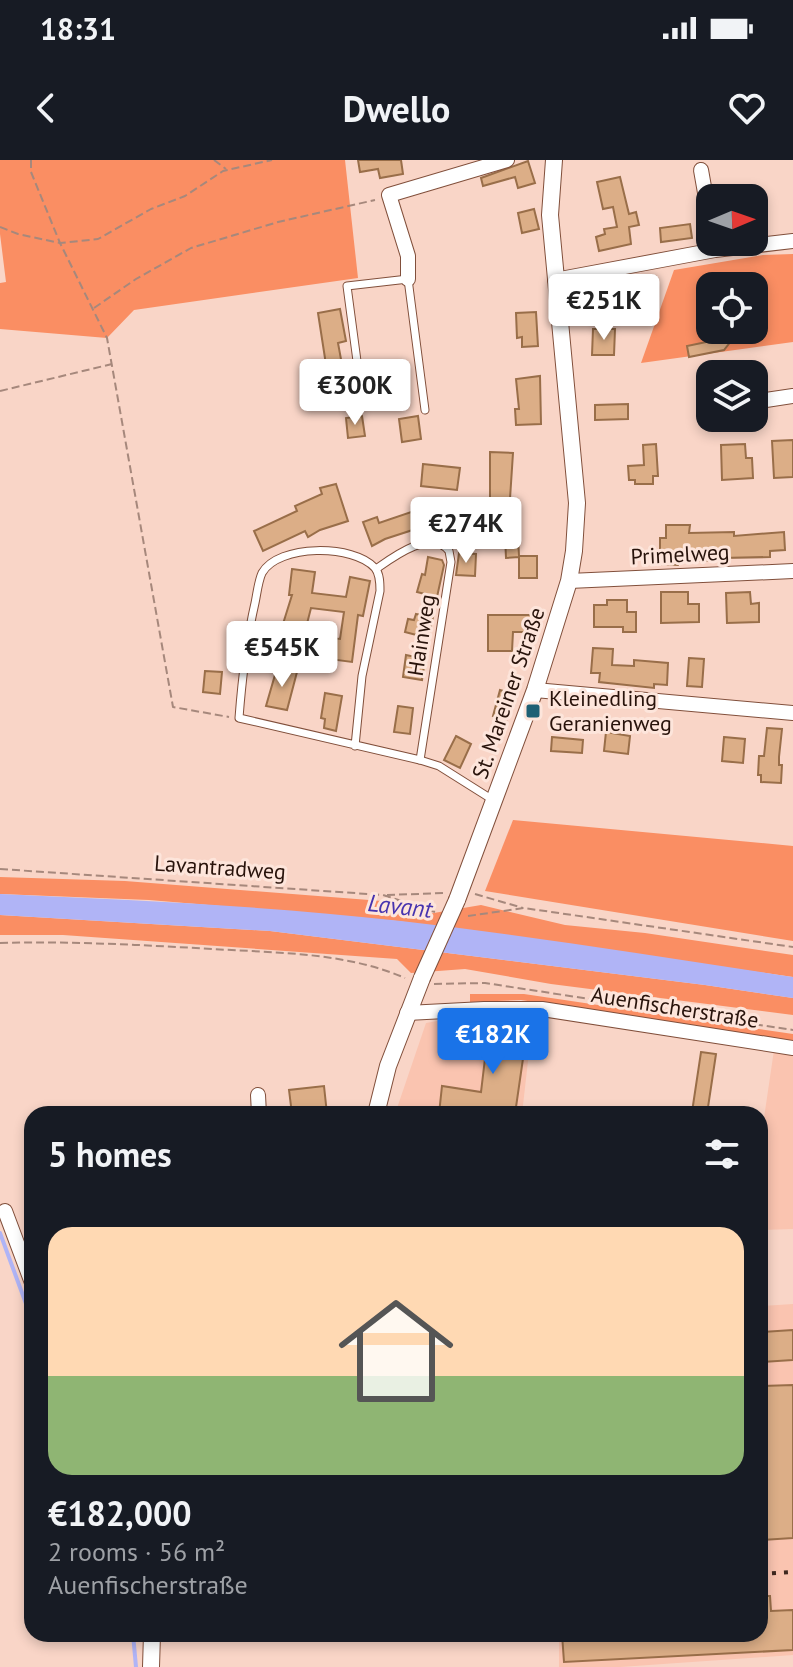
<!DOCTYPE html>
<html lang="en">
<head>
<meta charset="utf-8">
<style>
	:root { --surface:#171b24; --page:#242831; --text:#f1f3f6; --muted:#9ea1a6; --line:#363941; --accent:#1a73e8 }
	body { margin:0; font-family:"PT Sans",sans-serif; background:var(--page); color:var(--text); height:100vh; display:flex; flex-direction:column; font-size:30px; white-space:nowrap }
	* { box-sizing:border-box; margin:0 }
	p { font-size:26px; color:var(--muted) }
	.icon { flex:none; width:44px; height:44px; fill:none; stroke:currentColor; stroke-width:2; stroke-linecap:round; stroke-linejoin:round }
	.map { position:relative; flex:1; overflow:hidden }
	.details { position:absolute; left:24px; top:946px; width:744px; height:536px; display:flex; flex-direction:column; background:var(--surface); border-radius:24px; box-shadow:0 4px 12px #0003 }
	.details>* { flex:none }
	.needle { width:52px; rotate:88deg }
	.buttons { position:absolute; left:696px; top:24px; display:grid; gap:16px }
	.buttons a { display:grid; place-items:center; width:72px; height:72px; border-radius:16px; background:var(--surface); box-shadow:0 4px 12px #0003; font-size:40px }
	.price { position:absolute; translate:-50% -68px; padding:0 18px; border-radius:8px; background:#fff; color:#222; font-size:26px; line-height:52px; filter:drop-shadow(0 2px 4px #0008) }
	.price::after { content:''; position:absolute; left:50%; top:48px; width:24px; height:18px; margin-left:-12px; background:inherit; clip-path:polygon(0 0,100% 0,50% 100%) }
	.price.on { background:var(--accent); color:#fff }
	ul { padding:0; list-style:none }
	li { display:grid; align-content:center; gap:16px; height:424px; padding:0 24px }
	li+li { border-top:2px solid var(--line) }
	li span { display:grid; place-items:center; height:248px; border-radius:24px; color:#555 }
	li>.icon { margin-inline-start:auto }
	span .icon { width:144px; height:144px; fill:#fffc; stroke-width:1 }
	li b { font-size:34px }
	h2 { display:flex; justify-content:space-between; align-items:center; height:96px; padding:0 24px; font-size:34px }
	.status { display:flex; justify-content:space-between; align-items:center; height:56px; padding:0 40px; background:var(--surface); direction:ltr }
	.status svg { height:22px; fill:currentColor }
	header { display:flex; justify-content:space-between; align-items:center; height:104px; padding:0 24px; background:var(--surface); font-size:36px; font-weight:700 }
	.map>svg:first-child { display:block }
</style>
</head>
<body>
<div class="status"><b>18:31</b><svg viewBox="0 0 49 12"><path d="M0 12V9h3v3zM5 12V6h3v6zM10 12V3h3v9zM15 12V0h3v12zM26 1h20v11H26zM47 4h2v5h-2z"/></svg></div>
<header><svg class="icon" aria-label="back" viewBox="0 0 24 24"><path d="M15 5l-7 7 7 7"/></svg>Dwello<svg class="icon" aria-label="heart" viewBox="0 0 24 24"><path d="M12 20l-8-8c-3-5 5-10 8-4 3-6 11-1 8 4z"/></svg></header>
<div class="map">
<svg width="793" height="1507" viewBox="0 0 793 1507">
	<rect width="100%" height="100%" fill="#f9d5c7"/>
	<g fill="#fac4b0">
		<polygon points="533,857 522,954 395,954 426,863 448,859"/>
		<polygon points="774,890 793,893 793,1069 760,1070 760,985"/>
		<polygon points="793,1144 793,1495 620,1507 559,1507 559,1474 760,1474 760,1146"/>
	</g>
	<g fill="#fa8e63" fill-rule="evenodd">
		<polygon points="0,0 345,0 358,118 134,150 107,178 0,169 0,123 6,122 0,74"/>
		<path d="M793 94V182L641 203 674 110 763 95ZM710 126H754V170H710Z"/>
		<polygon points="513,660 793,686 793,781 485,731"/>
		<polygon points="0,717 125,721 382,741 422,755 481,745 565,765 645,773 793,795 793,817 397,761 149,740 0,734"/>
		<polygon points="0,755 270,771 705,825 793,838 793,855 551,824 465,809 411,813 397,799 63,775 0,775"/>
		<polygon points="470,834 524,834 793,874 793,881 521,840 470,842"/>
	</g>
	<path fill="#b0b4f6" d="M0 734C134 740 268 746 401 761 532 776 663 797 793 817V838L705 825 270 771 0 755Z"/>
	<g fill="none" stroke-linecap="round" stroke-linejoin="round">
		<g stroke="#b0b4f6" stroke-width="4">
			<polyline points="0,1073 32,1160"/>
			<polyline points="133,1474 136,1507"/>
		</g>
	</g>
	<g fill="#dcae87" stroke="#996e49" stroke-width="2">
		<polygon points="358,0 401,0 403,14 380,18 378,9 360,12"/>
		<polygon points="528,1 535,23 518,28 515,17 483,26 481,18"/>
		<polygon points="620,17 629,54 636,52 639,65 629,67 631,84 599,91 596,77 605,74 604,69 617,67 613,47 603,49 597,22"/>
		<polygon points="534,49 539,69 522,73 518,53"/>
		<polygon points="690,64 692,78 661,82 660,68"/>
		<polygon points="656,117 658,136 616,141 613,123"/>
		<polygon points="340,149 346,181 338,183 345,221 329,224 318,153"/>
		<polygon points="536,152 538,186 522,187 522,177 517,178 516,153"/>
		<polygon points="593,169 615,169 614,195 592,195"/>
		<polygon points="735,176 724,190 689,197 687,186"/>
		<polygon points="540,216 541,264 516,265 515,249 519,249 516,219"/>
		<polygon points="628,244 628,259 595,260 595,245"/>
		<polygon points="362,256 365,276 348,278 346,258"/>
		<polygon points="418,256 421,279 402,282 399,259"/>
		<polygon points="793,280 793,317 774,318 772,281"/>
		<polygon points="656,284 658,316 653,316 653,324 635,324 635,320 629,320 628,306 644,305 643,285"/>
		<polygon points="745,284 746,298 752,298 753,318 722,320 721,285"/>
		<polygon points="490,292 513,293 508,369 490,369"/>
		<polygon points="423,304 460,308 457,330 421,326"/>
		<polygon points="336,324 348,361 320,370 308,377 305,371 263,391 254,371 297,351 295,346 322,334 320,328"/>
		<polygon points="426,347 431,364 385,379 372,386 363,362 377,357 379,363"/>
		<polygon points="666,365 690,365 689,373 734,372 734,376 784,372 785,390 770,391 770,397 722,398 722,400 699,401 699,397 679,396 678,405 660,404 660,378 666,378"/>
		<polygon points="505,376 518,376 519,396 537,396 537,418 519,418 519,397 506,398"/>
		<polygon points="459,393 476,394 475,416 456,415"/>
		<polygon points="428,397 442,400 444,405 437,437 417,432 422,414 425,415"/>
		<polygon points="292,409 315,412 312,433 346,437 350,417 370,421 363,456 358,455 352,502 329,499 332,478 340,479 344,452 311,448 300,491 280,486 285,468 282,467 292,435 289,435"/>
		<polygon points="661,432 688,432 688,444 699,444 699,462 661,463"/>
		<polygon points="750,432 751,444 759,443 759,462 727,463 726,433"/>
		<polygon points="607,440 627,440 627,452 636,452 636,472 623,472 623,467 594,467 594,445 607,445"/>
		<polygon points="416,454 433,457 428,478 405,472 408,459 414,460"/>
		<polygon points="488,455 539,455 539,472 513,472 512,491 488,491"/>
		<polygon points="593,488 613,489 612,505 634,506 634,500 668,503 667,525 654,524 654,528 599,522 600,513 591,513"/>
		<polygon points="406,495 425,499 422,520 403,517"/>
		<polygon points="689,498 704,499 702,527 687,526"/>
		<polygon points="277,508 297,512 287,550 266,546"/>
		<polygon points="205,511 222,512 220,534 203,532"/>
		<polygon points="500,530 514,534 507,559 493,556"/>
		<polygon points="325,533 342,536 336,571 324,568 325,559 321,558"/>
		<polygon points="398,546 413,548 410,574 394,572"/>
		<polygon points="767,568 782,569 779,597 779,605 782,605 781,623 761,622 761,615 758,615 759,596 764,596"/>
		<polygon points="606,572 630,576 628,594 604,591"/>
		<polygon points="456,576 471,584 460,608 444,600"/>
		<polygon points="552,577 583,580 582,593 551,591"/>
		<polygon points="724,577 745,579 743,603 722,601"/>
		<polygon points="528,864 515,954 439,954 442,926 481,932 489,865"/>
		<polygon points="701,892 716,894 707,954 692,952"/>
		<polygon points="324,926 327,954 292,954 289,930"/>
		<polygon points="793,1170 793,1200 760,1202 760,1172"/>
		<polygon points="793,1225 793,1378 760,1380 760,1226"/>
		<polygon points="760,1436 770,1436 771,1451 793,1450 793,1490 564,1502 562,1474 760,1474"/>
	</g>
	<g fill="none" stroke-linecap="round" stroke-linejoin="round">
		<g stroke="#814f3b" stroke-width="9">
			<g id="service">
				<polyline points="361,231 347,126 408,119 425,250"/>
				<path d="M376 409C393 397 432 368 449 391L451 402 420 600"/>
				<path d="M355 586 362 516 380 431C380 423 380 414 375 408 354 384 278 384 262 413 258 422 257 434 255 443 246 482 242 519 239 558L420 600 439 606 493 640"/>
			</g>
		</g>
		<g stroke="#814f3b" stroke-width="16">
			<g id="minor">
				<polyline points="701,10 710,61"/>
				<polyline points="408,119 408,96 389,35 507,0"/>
				<polyline points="555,120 715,90 793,81"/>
				<polyline points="766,240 793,236"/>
				<polyline points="569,421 793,411"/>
				<polyline points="535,530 793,553"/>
				<polyline points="407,853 484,849 542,849 793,888"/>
				<polyline points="258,935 259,954"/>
				<polyline points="5,1051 32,1123"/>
			</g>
		</g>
		<g stroke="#814f3b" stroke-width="18">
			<g id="tertiary">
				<polyline points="457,740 535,530 569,421 574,391 577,343 550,55 554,0"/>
				<polyline points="376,954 388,906 422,818"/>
				<polyline points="151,1507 152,1474"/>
			</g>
		</g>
		<g stroke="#a6887c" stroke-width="2" stroke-dasharray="8 4" stroke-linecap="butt">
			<polyline points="31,0 31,12 60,83 107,178 173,547 229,557"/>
			<polyline points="214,0 226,9"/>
			<polyline points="0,67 18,74 60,83 98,79 151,49 185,36 223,11 272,0"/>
			<polyline points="94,148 136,119 191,88 278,62 375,40"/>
			<polyline points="0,231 112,204"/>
			<polyline points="0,709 383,735 435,752"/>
			<polyline points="475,734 523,748"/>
			<polyline points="387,735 445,733"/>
			<polyline points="468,756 524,748 793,787"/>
			<path d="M0 783C72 781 142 785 213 789 277 793 345 792 405 818"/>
			<polyline points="434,824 485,823 793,870"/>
		</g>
		<use href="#service" stroke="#fff" stroke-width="7"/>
		<use href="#minor" stroke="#fff" stroke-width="14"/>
		<use href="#tertiary" stroke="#fff" stroke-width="16"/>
		<polyline stroke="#3f281f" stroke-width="4" stroke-dasharray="4 8" stroke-linecap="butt" points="760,1414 793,1412"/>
		<g stroke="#814f3b" stroke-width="18" stroke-linecap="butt">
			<polyline id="tertiary-bridge" points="422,818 457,740"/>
		</g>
		<use href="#tertiary-bridge" stroke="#fff" stroke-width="16"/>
	</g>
	<rect fill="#1f6175" stroke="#fde5db" stroke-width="3" x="525" y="543" width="16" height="16" rx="4"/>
	<g text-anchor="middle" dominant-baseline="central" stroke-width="6" stroke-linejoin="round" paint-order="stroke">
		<g font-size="22" fill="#28130b" stroke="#fde5db">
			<text transform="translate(680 394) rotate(-3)">Primelweg</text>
			<text transform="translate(421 475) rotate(-81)">Hainweg</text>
			<text transform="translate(508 533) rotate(-71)">St. Mareiner Straße</text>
			<text transform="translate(220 707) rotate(4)">Lavantradweg</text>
			<text transform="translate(675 847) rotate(9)">Auenfischerstraße</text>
		</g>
		<g font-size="22" fill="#28130b" stroke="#fde5db" text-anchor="start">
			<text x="549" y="538">Kleinedling<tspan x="549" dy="25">Geranienweg</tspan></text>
		</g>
		<g font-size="24" font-style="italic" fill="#4633af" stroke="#fde5db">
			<text transform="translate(400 746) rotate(6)">Lavant</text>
		</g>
	</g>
</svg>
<div class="buttons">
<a><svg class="needle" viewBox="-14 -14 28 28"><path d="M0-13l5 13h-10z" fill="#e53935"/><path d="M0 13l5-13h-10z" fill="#9ea1a6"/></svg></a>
<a><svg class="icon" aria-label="locate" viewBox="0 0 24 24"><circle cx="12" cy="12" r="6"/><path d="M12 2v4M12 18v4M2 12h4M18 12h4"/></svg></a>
<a><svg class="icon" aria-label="layers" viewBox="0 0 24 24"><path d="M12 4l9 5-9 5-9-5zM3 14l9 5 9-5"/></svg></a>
</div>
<b class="price" style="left:604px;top:182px">€251K</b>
<b class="price" style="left:355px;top:267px">€300K</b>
<b class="price" style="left:466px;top:405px">€274K</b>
<b class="price" style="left:282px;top:529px">€545K</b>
<b class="price on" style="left:493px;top:916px">€182K</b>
<section class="details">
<h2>5 homes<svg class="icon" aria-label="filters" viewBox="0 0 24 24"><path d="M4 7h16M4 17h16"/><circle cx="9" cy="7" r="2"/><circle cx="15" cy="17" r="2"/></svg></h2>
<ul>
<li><span style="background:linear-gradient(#ffd9b3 60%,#8fb573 0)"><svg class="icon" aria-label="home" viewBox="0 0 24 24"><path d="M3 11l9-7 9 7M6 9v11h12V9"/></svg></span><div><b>€182,000</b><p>2 rooms · 56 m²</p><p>Auenfischerstraße</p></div></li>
</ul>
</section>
</div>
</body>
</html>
